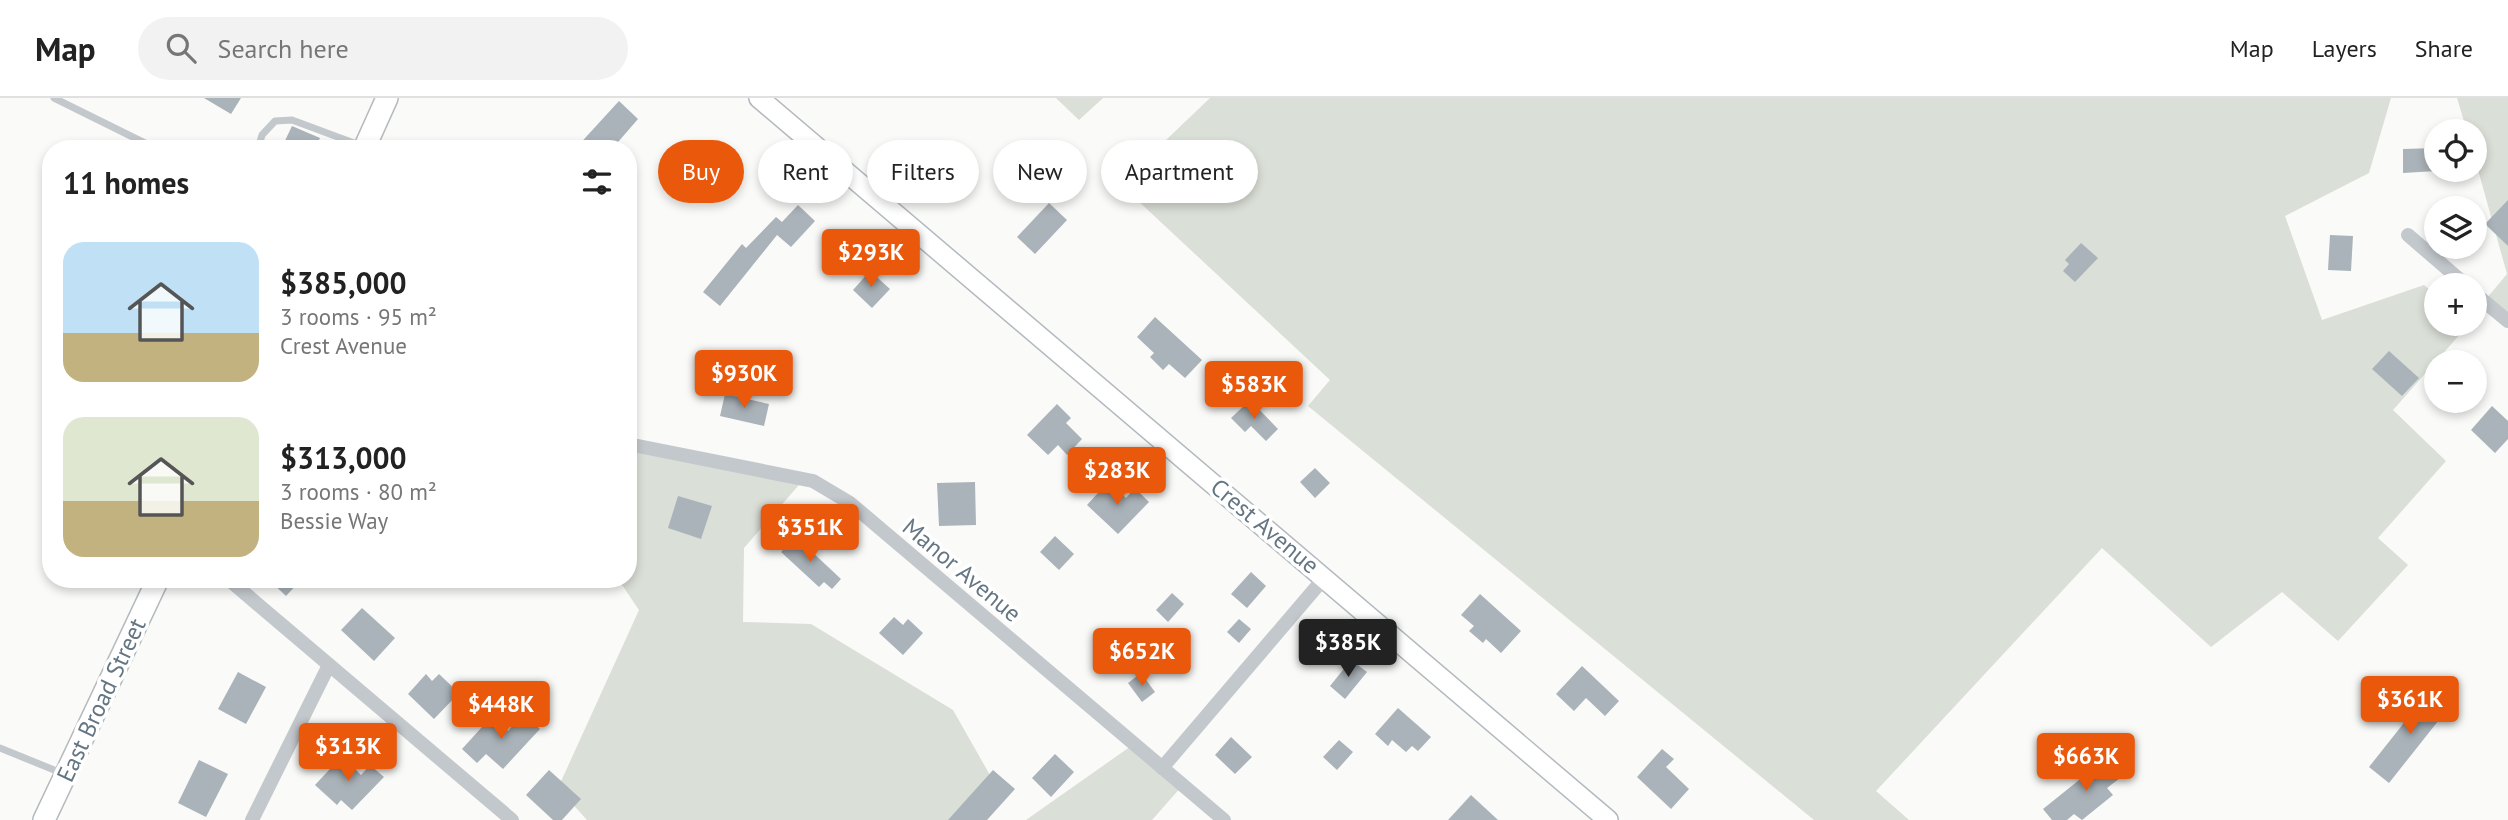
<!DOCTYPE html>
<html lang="en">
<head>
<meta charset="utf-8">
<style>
	:root { --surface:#fff; --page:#f2f2f2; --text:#222; --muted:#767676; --line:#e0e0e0; --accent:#ea580c }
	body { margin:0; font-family:"PT Sans",sans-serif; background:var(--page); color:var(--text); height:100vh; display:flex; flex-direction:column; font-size:26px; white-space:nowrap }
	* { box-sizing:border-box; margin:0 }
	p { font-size:23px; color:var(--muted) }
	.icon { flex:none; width:38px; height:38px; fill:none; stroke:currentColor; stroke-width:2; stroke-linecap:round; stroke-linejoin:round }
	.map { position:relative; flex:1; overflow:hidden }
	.details { position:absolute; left:42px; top:42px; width:595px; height:448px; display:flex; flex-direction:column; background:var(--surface); border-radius:28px; box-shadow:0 4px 10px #0003 }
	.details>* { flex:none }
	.guide { position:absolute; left:658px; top:42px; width:665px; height:63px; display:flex; gap:14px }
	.controls { position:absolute; left:2424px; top:21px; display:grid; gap:14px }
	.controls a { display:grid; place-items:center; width:63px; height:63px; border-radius:50%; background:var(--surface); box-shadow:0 4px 10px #0003; font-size:35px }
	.price { position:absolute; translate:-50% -60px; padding:0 16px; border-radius:7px; background:var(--accent); color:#fff; font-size:23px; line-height:46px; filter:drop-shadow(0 2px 4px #0008) }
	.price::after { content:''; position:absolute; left:50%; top:42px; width:21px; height:16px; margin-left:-10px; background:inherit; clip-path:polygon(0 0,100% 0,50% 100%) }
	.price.active { background:#222; color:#fff }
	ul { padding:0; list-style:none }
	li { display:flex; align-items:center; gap:21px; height:175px; padding:0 21px }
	li span { display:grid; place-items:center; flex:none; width:196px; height:140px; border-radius:21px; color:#555 }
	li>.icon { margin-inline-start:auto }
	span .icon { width:84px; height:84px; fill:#fffc; stroke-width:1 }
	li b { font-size:30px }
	h2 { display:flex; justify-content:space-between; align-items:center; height:84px; padding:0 21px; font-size:30px }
	.chip { padding:0 24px; border-radius:32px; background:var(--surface); box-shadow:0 4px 10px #0003; font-size:24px; line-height:63px }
	.chip.active { background:var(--accent); color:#fff }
	header { display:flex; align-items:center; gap:42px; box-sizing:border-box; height:98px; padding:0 35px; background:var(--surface); border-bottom:2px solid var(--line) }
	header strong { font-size:33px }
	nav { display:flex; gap:38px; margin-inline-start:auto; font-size:24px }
	.search { width:490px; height:63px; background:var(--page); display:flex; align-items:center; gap:18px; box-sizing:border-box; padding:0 24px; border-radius:38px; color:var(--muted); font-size:26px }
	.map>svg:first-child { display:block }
</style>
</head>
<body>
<header>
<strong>Map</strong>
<div class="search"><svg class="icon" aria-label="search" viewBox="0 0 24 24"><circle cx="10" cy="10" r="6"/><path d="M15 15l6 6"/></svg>Search here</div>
<nav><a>Map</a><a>Layers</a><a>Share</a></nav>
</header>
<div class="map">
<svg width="2508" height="722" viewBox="0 0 2508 722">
	<rect width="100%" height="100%" fill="#fafaf8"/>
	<g fill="#dadfd7">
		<polygon points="1056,0 1103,0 1079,22"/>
		<polygon points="1210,0 2391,0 2369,75 2285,118 2322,222 2424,187 2436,197 2436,226 2469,226 2393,312 2446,363 2378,440 2408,467 2338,543 2282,494 2211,549 2102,450 1876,693 1909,722 1814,722 1308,308 1330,282 1120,86"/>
		<polygon points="2457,0 2508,0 2508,219 2487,200 2507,176 2475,61 2474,33 2467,33"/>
		<polygon points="628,339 805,380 744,450 743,524 811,526 953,612 999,693 977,722 587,722 558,690 639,512 618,481 628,481"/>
		<polygon points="1134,646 1182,688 1152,722 1026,722"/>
	</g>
	<g fill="#aab3b9">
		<polygon points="204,0 241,0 231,16"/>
		<polygon points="619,3 638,21 612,51 575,51"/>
		<polygon points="292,28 320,40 315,51 281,51"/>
		<polygon points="1043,45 1053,56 1039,69 1028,59"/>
		<polygon points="2436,50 2436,73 2403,75 2403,51"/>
		<polygon points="2508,102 2508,148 2485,126"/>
		<polygon points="1049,105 1067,122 1035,156 1017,139"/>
		<polygon points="798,107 815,123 791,149 777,137 720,208 703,194 742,146 746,150 776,119 782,124"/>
		<polygon points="2330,137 2353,138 2351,173 2328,172"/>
		<polygon points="2081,145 2098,160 2075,184 2063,173 2069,166 2065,162"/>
		<polygon points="870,173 890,191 872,210 853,192"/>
		<polygon points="1155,219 1202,262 1185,280 1169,266 1163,272 1150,259 1154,255 1137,239"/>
		<polygon points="2389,253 2419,280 2402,298 2372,271"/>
		<polygon points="725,296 769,306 764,328 720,318"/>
		<polygon points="1250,302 1278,331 1266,343 1251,328 1245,334 1231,320"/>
		<polygon points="1057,306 1071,320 1066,325 1082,341 1067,357 1058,347 1048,357 1027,337"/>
		<polygon points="2492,308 2508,323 2508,341 2495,355 2471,332"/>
		<polygon points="1315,370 1330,385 1315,400 1300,384"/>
		<polygon points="975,384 976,427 939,428 937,385"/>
		<polygon points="1108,384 1126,400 1135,390 1149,404 1118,436 1087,407"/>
		<polygon points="678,398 712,408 701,441 668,430"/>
		<polygon points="795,438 841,481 832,491 824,484 819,489 781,454"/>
		<polygon points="1055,438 1074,456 1059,472 1040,454"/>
		<polygon points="1251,474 1266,488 1247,510 1231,496"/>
		<polygon points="268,481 302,481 286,498"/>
		<polygon points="1172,495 1184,506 1168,524 1156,512"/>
		<polygon points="1480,496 1521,533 1501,555 1486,541 1483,545 1469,533 1474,528 1461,517"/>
		<polygon points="362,510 395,540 374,563 341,532"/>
		<polygon points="894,519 903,527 908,521 923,535 903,557 879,535"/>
		<polygon points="1239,521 1251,531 1239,545 1227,534"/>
		<polygon points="1351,562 1367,574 1345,601 1330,588"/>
		<polygon points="1582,568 1619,603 1605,618 1586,600 1574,613 1556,596"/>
		<polygon points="238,574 266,589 246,626 218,611"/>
		<polygon points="1141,575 1155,594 1142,604 1128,585"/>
		<polygon points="426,576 432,583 439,576 459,595 434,621 408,596"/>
		<polygon points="2430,592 2450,608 2389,685 2369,669"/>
		<polygon points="1398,610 1431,639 1418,653 1412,648 1406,654 1392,642 1388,648 1375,636"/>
		<polygon points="523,616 540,631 503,671 486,656 477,665 462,651 492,618 508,633"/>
		<polygon points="1231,639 1252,659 1235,676 1215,657"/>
		<polygon points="1339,642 1353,654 1337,672 1323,659"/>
		<polygon points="1662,651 1674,661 1666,669 1689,691 1671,711 1637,679"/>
		<polygon points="1055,656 1074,674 1051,699 1032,680"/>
		<polygon points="342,658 361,677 370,667 384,679 352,712 341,702 337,707 315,687"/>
		<polygon points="2109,658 2124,677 2107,690 2113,697 2082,722 2074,716 2067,722 2052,722 2043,711"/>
		<polygon points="199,662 228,676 206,719 178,705"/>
		<polygon points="549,672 581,701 562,722 553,722 526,697"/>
		<polygon points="993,672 1015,691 987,722 948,722"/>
		<polygon points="1471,697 1498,722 1448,722"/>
	</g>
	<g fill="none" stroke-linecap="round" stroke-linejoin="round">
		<g stroke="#b3babf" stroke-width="22">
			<polyline id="secondary" points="759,0 1608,722"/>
		</g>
		<g stroke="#b5babe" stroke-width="24">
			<g id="primary">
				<polyline points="364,51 387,0"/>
				<polyline points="44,722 158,481"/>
			</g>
		</g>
		<g stroke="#c3c8cc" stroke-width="7">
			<polyline points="54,0 157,51"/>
			<polyline points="258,51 262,37 275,23 292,22 362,48"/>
			<polyline points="0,650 64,676"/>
		</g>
		<g stroke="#c3c8cc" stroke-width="14">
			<polyline points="2408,137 2466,187"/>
			<polyline points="2474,195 2508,223"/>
			<polyline points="628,346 813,383 850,405 1224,722"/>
			<polyline points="228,481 512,722"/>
			<polyline points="1162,670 1325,479"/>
			<polyline points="252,722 329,567"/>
		</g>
		<use href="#secondary" stroke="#fff" stroke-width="19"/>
		<use href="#primary" stroke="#fff" stroke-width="21"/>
	</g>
	<g text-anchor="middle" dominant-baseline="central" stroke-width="7" stroke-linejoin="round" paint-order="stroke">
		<g font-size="24" fill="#657683" stroke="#fff">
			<text transform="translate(1265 428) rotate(40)">Crest Avenue</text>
			<text transform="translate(962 472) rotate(40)">Manor Avenue</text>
			<text transform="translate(101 602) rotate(-65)">East Broad Street</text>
		</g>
	</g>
</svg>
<div class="controls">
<a><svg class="icon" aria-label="locate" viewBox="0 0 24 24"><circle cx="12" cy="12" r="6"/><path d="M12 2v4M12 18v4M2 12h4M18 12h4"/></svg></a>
<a><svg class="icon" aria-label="layers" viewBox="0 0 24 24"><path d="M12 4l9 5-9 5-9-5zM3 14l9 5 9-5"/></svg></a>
<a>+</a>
<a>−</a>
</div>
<b class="price" style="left:871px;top:191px">$293K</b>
<b class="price" style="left:744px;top:312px">$930K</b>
<b class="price" style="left:1254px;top:323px">$583K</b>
<b class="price" style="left:1117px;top:409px">$283K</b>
<b class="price" style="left:810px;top:466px">$351K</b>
<b class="price active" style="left:1348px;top:581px">$385K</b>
<b class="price" style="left:1142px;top:590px">$652K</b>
<b class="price" style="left:2410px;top:638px">$361K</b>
<b class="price" style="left:501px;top:643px">$448K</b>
<b class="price" style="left:348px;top:685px">$313K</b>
<b class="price" style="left:2086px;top:695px">$663K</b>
<div class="guide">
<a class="chip active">Buy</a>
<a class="chip">Rent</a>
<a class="chip">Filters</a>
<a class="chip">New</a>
<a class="chip">Apartment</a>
</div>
<section class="details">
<h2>11 homes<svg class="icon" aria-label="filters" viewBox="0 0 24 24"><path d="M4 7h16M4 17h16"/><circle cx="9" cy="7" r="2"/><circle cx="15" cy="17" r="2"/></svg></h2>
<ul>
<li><span style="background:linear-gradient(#bfe0f5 65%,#c2b280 0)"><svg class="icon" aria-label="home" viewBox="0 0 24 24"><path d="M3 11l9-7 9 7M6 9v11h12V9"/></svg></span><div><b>$385,000</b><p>3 rooms · 95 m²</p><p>Crest Avenue</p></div></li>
<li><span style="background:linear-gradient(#dfe7d0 60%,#c2b280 0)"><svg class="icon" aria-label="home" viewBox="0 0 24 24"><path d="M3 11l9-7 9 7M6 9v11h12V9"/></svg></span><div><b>$313,000</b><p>3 rooms · 80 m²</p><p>Bessie Way</p></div></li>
</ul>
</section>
</div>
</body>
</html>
